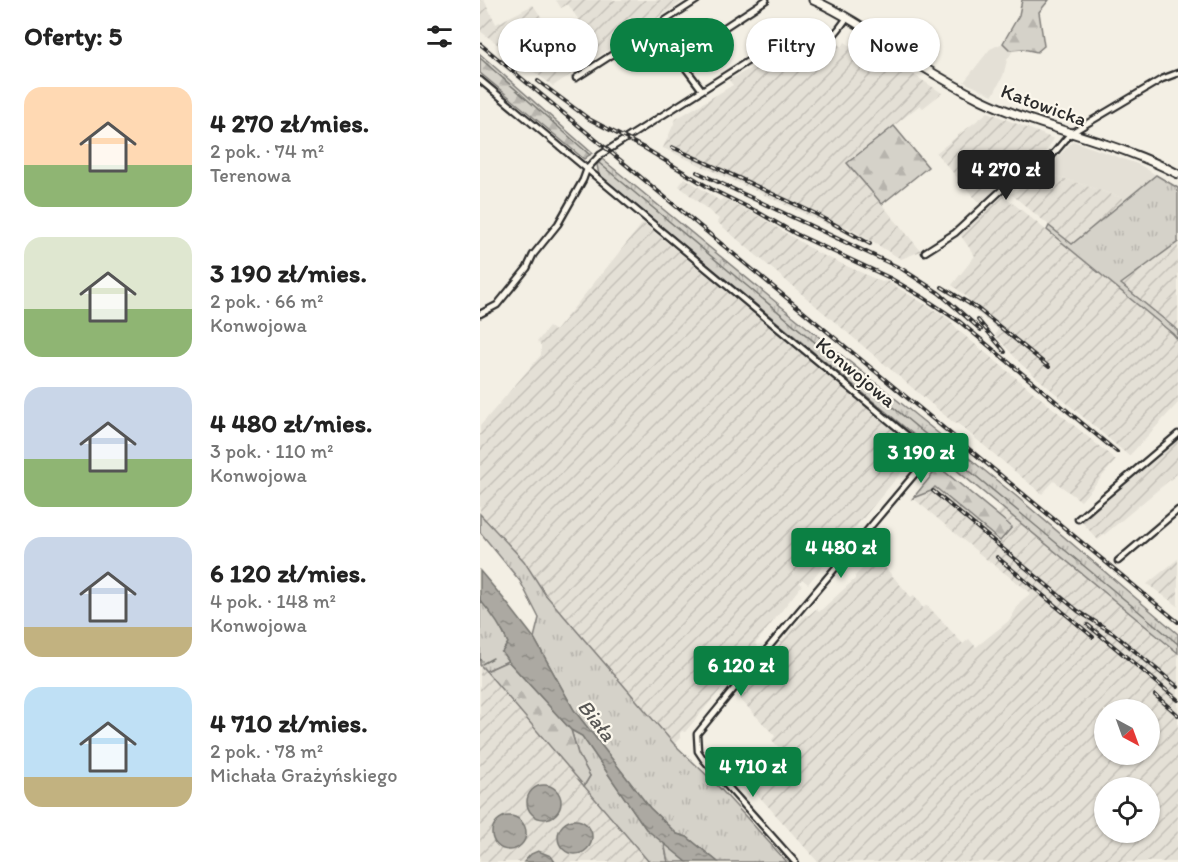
<!DOCTYPE html>
<html lang="pl">
<head>
<meta charset="utf-8">
<style>
	:root { --surface:#fff; --page:#f2f2f2; --text:#222; --muted:#767676; --accent:#0b8043 }
	body { margin:0; font-family:Itim,sans-serif; background:var(--page); color:var(--text); height:100vh; display:flex; flex-direction:column; font-size:22px; white-space:nowrap }
	* { box-sizing:border-box; margin:0 }
	p { font-size:20px; color:var(--muted) }
	.icon { flex:none; width:33px; height:33px; fill:none; stroke:currentColor; stroke-width:2; stroke-linecap:round; stroke-linejoin:round }
	.map { position:relative; flex:1; overflow:hidden }
	.panel { display:flex; flex-direction:column; background:var(--surface); width:480px }
	.panel>* { flex:none }
	.top-card { position:absolute; left:18px; top:18px; width:570px; height:54px; display:flex; gap:12px }
	.needle { width:39px; rotate:139deg }
	.tools { position:absolute; left:614px; top:699px; display:grid; gap:12px }
	.tools a { display:grid; place-items:center; width:66px; height:66px; border-radius:50%; background:var(--surface); box-shadow:0 2px 4px #0004; font-size:30px }
	.price { position:absolute; translate:-50% -51px; padding:0 14px; border-radius:6px; background:var(--accent); color:#fff; font-size:20px; line-height:39px; filter:drop-shadow(0 2px 3px #0008) }
	.price::after { content:''; position:absolute; left:50%; top:36px; width:18px; height:14px; margin-left:-9px; background:inherit; clip-path:polygon(0 0,100% 0,50% 100%) }
	.price.on { background:#222; color:#fff }
	ul { padding:0; list-style:none }
	li { display:flex; align-items:center; gap:18px; height:150px; padding:0 24px }
	li span { display:grid; place-items:center; flex:none; width:168px; height:120px; border-radius:18px; color:#555 }
	li>.icon { margin-inline-start:auto }
	span .icon { width:72px; height:72px; fill:#fffc; stroke-width:1 }
	li b { font-size:26px }
	h2 { display:flex; justify-content:space-between; align-items:center; height:72px; padding:0 24px; font-size:26px }
	.pill { padding:0 21px; border-radius:27px; background:var(--surface); box-shadow:0 2px 4px #0004; font-size:21px; line-height:54px }
	.pill.on { background:var(--accent); color:#fff }
	main { display:flex; flex:1; min-height:0 }
	.map>svg:first-child { display:block }
</style>
</head>
<body>
<main>
<section class="panel">
<h2>Oferty: 5<svg class="icon" aria-label="filters" viewBox="0 0 24 24"><path d="M4 7h16M4 17h16"/><circle cx="9" cy="7" r="2"/><circle cx="15" cy="17" r="2"/></svg></h2>
<ul>
<li><span style="background:linear-gradient(#ffd9b3 65%,#8fb573 0)"><svg class="icon" aria-label="home" viewBox="0 0 24 24"><path d="M3 11l9-7 9 7M6 9v11h12V9"/></svg></span><div><b>4 270 zł/mies.</b><p>2 pok. · 74 m²</p><p>Terenowa</p></div></li>
<li><span style="background:linear-gradient(#dfe7d0 60%,#8fb573 0)"><svg class="icon" aria-label="home" viewBox="0 0 24 24"><path d="M3 11l9-7 9 7M6 9v11h12V9"/></svg></span><div><b>3 190 zł/mies.</b><p>2 pok. · 66 m²</p><p>Konwojowa</p></div></li>
<li><span style="background:linear-gradient(#c9d6e8 60%,#8fb573 0)"><svg class="icon" aria-label="home" viewBox="0 0 24 24"><path d="M3 11l9-7 9 7M6 9v11h12V9"/></svg></span><div><b>4 480 zł/mies.</b><p>3 pok. · 110 m²</p><p>Konwojowa</p></div></li>
<li><span style="background:linear-gradient(#c9d6e8 75%,#c2b280 0)"><svg class="icon" aria-label="home" viewBox="0 0 24 24"><path d="M3 11l9-7 9 7M6 9v11h12V9"/></svg></span><div><b>6 120 zł/mies.</b><p>4 pok. · 148 m²</p><p>Konwojowa</p></div></li>
<li><span style="background:linear-gradient(#bfe0f5 75%,#c2b280 0)"><svg class="icon" aria-label="home" viewBox="0 0 24 24"><path d="M3 11l9-7 9 7M6 9v11h12V9"/></svg></span><div><b>4 710 zł/mies.</b><p>2 pok. · 78 m²</p><p>Michała Grażyńskiego</p></div></li>
</ul>
</section>
<div class="map">
<svg width="698" height="862" viewBox="0 0 698 862">
	<defs>
		<pattern id="industrial-furrows" width="10" height="10" patternUnits="userSpaceOnUse" patternTransform="scale(1.5)"><rect width="10" height="10" fill="#e4e0d6"/><path d="M-1 1l2-2M0 10L10 0M9 11l2-2" fill="none" stroke="#c4c0b8"/></pattern>
		<pattern id="grass-tufts" width="24" height="20" patternUnits="userSpaceOnUse" patternTransform="scale(1.5)"><rect width="24" height="20" fill="#d5d2c9"/><path d="M3 7l-1-3M5 7V3M7 7l1-3M15 17l-1-3M17 17v-4M19 17l1-3" fill="none" stroke="#b7b4ad"/></pattern>
		<pattern id="forest-firs" width="22" height="20" patternUnits="userSpaceOnUse" patternTransform="scale(1.5)"><rect width="22" height="20" fill="#d5d2c9"/><path d="M5 1l3.5 6h-7zM16 11l3.5 6h-7z" fill="#b7b4ad"/></pattern>
		<pattern id="water-ripples" width="26" height="14" patternUnits="userSpaceOnUse" patternTransform="scale(1.5)"><rect width="26" height="14" fill="#aca9a2"/><path d="M2 4q2-2 4 0t4 0M15 11q2-2 4 0t4 0" fill="none" stroke="#8c8a84"/></pattern>
	</defs>
	<rect width="100%" height="100%" fill="#f3efe4"/>
	<filter id="ink" filterUnits="userSpaceOnUse"><feTurbulence type="fractalNoise" baseFrequency=".0167" numOctaves="2"/><feDisplacementMap in="SourceGraphic" scale="12" xChannelSelector="R" yChannelSelector="G"/><feConvolveMatrix kernelMatrix="1 2 1 2 8 2 1 2 1" color-interpolation-filters="sRGB"/></filter>
	<g filter="url(#ink)">
		<g fill="#e4e0d6">
			<polygon points="523,43 530,50 534,49 527,60 523,76 513,95 484,82 510,49"/>
			<polygon points="593,141 660,165 676,175 646,199 564,172"/>
		</g>
		<g fill="url(#industrial-furrows)" fill-rule="evenodd">
			<polygon points="0,0 4,0 16,24 53,5 78,41 102,25 88,4 81,8 76,0 205,0 73,86 0,31"/>
			<polygon points="365,42 393,61 390,66 398,71 411,60 462,93 443,108 440,105 367,163 441,251 421,259 367,227 364,232 183,148 196,119 253,85 249,80 292,57 313,50 339,50 358,43 362,47"/>
			<polygon points="508,112 574,139 565,153 526,178 500,204 456,153"/>
			<polygon points="564,172 646,199 592,244 531,194"/>
			<polygon points="205,178 240,201 243,198 277,215 338,253 402,282 407,281 469,319 479,331 636,460 601,501 574,481 562,494 477,423 475,424 237,222 239,219 199,186"/>
			<polygon points="523,195 693,334 698,340 698,403 649,456 541,364 515,335 518,329 487,305 488,298 472,285 495,256 481,236 481,232"/>
			<polygon points="163,223 435,446 435,456 328,584 322,579 319,583 322,585 275,644 277,646 205,732 202,731 200,733 200,738 194,744 65,594 44,561 0,514 0,426 61,355 61,345 57,342 69,327 75,331"/>
			<polygon points="698,242 698,331 641,284"/>
			<polygon points="698,440 698,473 618,540 601,521"/>
			<path d="M456 470 465 472 517 514 524 507 698 653V862H338L268 784 303 752 292 740 295 736 259 698 270 686 269 680 290 655 294 657 298 652 296 648 325 615H329L336 609 339 612 375 579V576L395 556 431 597 434 595 443 608 447 605 483 644 489 639 496 647 530 620 540 602 551 593 506 559 433 498ZM624 710H669V754H624ZM624 788H669V832H624Z"/>
			<polygon points="698,559 698,606 667,584"/>
			<polygon points="0,665 6,671 169,862 0,862"/>
		</g>
		<g fill="url(#grass-tufts)" stroke="#807e7a" stroke-width="1.5">
			<polygon points="122,159 308,312 536,496 698,634 698,653 119,175 117,165"/>
			<polygon points="676,175 698,188 698,242 641,284 696,329 698,331 698,340 693,334 567,230 569,226 592,244"/>
			<polygon points="0,514 44,561 65,594 194,744 236,784 307,862 238,862 207,837 197,834 170,808 94,710 54,638 59,618 40,581 0,532"/>
			<polygon points="0,600 16,618 28,643 22,652 28,661 6,671 0,665"/>
			<polygon points="91,730 102,736 166,829 184,842 188,862 169,862 104,786 110,776 98,754"/>
		</g>
		<g fill="url(#forest-firs)" stroke="#807e7a" stroke-width="1.5">
			<polygon points="542,0 569,0 559,12 564,46 557,52 543,49 530,50 523,43 539,15"/>
			<polygon points="0,54 112,153 104,159 0,73"/>
			<polygon points="414,126 448,167 402,204 367,163"/>
			<polygon points="456,470 465,472 532,527 520,541 455,487 451,491 433,498"/>
			<polygon points="28,661 91,730 98,754 110,776 104,786 6,671"/>
			<polygon points="184,842 207,862 188,862"/>
		</g>
		<g fill="url(#water-ripples)" stroke="#787772" stroke-width="1.5">
			<path d="M0 571 23 598 54 638 94 710 170 808 197 834 207 837 238 862H207L166 829 102 736 91 730 28 661 22 652 28 643C21 626 12 614 0 600Z"/>
			<circle cx="64" cy="802" r="17"/>
			<circle cx="29" cy="833" r="17"/>
			<circle cx="95" cy="837" r="17"/>
			<polygon points="58,851 71,856 75,862 44,862 51,854"/>
		</g>
		<g fill="none" stroke-linecap="round" stroke-linejoin="round">
			<g stroke="#787772" stroke-width="1.5">
				<polyline points="0,58 110,155"/>
				<polyline points="119,163 698,644"/>
				<polyline points="0,659 2,661"/>
				<polyline points="2,664 13,658"/>
			</g>
			<g stroke="#2b2b2b" stroke-width="9">
				<g id="street">
					<polyline points="96,78 217,0"/>
					<polyline points="0,80 443,449 445,456 439,469 266,674 217,734 218,751 224,760 315,862"/>
					<polyline points="222,90 198,58 286,0"/>
					<polyline points="445,252 475,233 528,184 569,159 591,133 682,79 698,73"/>
					<path d="M0 314 17 305 47 268 53 255 78 224 103 180 107 169 120 155 284 51C304 44 335 48 351 37 357 33 362 24 367 18"/>
					<polyline points="598,519 698,434"/>
					<polyline points="638,561 698,510"/>
				</g>
			</g>
			<g stroke="#2b2b2b" stroke-width="11">
				<path id="secondary" d="M333 0C370 16 404 42 438 64 459 77 480 89 502 100 565 130 636 141 698 174"/>
			</g>
			<use href="#street" stroke="#fbf7ec" stroke-width="4.5"/>
			<use href="#secondary" stroke="#fbf7ec" stroke-width="7"/>
			<g stroke="#2b2b2b" stroke-width="4">
				<g id="rail">
					<polyline points="0,44 698,622"/>
					<polyline points="58,81 109,119 166,149 233,190 276,211 316,234 410,278 444,298 480,322 637,452"/>
					<polyline points="192,147 336,214 390,244"/>
					<polyline points="217,172 422,269 459,293 501,330"/>
					<polyline points="462,287 498,309 569,367"/>
					<polyline points="498,320 525,352"/>
					<polyline points="453,491 598,611 633,633 698,687"/>
					<polyline points="517,557 613,637"/>
					<polyline points="608,625 698,700"/>
					<polyline points="675,695 698,715"/>
				</g>
			</g>
			<use href="#rail" stroke="#fbf7ec" stroke-width="1.5" stroke-dasharray="4.5" stroke-linecap="butt"/>
		</g>
	</g>
	<g text-anchor="middle" dominant-baseline="central" stroke-width="4.5" stroke-linejoin="round" paint-order="stroke">
		<g font-size="20" fill="#2b2b2b" stroke="#fbf7ec">
			<text transform="translate(564 105) rotate(20)">Katowicka</text>
			<text transform="translate(376 372) rotate(40)">Konwojowa</text>
		</g>
		<g font-size="21" font-style="italic" fill="#585755" stroke="#fbf7ec">
			<text transform="translate(117 720) rotate(52)">Biała</text>
		</g>
	</g>
</svg>
<div class="tools">
<a><svg class="needle" viewBox="-14 -14 28 28"><path d="M0-13l5 13h-10z" fill="#e53935"/><path d="M0 13l5-13h-10z" fill="#767676"/></svg></a>
<a><svg class="icon" aria-label="locate" viewBox="0 0 24 24"><circle cx="12" cy="12" r="6"/><path d="M12 2v4M12 18v4M2 12h4M18 12h4"/></svg></a>
</div>
<b class="price on" style="left:526px;top:201px">4 270 zł</b>
<b class="price" style="left:441px;top:484px">3 190 zł</b>
<b class="price" style="left:361px;top:579px">4 480 zł</b>
<b class="price" style="left:261px;top:697px">6 120 zł</b>
<b class="price" style="left:273px;top:798px">4 710 zł</b>
<div class="top-card">
<a class="pill">Kupno</a>
<a class="pill on">Wynajem</a>
<a class="pill">Filtry</a>
<a class="pill">Nowe</a>
</div>
</div>
</main>
</body>
</html>
